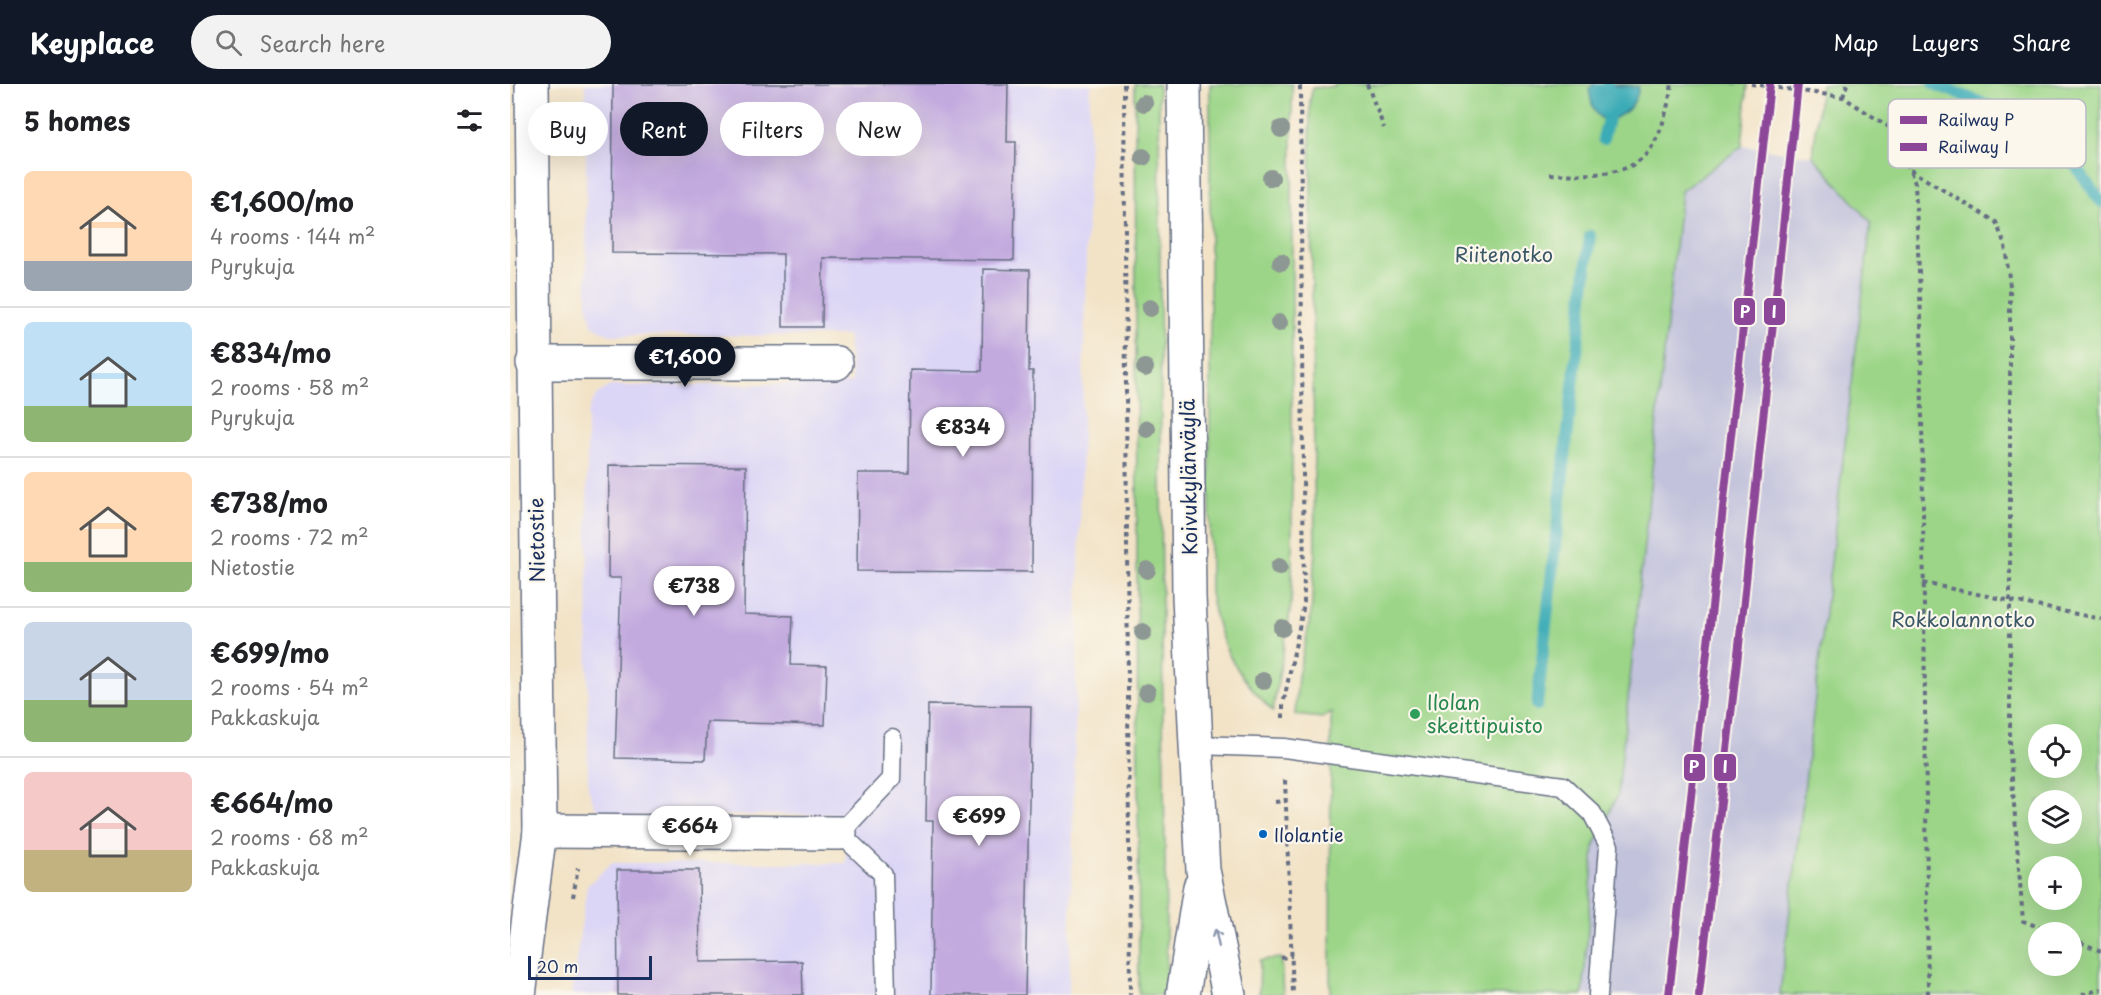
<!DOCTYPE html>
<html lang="en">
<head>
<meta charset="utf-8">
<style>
	:root { --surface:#fff; --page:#f2f2f2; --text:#202124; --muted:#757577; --line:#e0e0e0; --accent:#111827 }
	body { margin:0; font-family:"Playpen Sans",sans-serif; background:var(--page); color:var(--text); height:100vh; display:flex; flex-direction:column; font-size:22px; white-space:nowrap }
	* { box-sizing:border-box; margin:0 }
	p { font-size:20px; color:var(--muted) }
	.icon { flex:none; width:33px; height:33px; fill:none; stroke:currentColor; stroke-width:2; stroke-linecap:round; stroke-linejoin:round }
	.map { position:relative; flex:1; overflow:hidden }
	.sheet { display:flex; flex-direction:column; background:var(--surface); width:510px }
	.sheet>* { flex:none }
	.hud { position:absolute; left:18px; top:18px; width:570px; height:54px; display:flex; gap:12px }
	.fabs { position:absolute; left:1518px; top:640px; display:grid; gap:12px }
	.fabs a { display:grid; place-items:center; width:54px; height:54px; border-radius:50%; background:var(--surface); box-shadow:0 6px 24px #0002; font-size:30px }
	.scale { position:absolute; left:18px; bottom:15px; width:124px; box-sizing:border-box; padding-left:6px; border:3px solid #1b2f5e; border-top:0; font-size:16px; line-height:21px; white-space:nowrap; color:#1b2f5e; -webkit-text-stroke:4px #fbf7ec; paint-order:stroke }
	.price { position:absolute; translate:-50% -51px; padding:0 14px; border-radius:21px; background:#fff; color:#222; font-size:20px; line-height:39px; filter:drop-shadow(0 2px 3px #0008) }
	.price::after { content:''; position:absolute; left:50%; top:36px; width:18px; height:14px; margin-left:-9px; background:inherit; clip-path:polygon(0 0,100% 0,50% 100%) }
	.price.active { background:var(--accent); color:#fff }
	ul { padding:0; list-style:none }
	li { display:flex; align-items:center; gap:18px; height:150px; padding:0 24px }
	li+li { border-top:2px solid var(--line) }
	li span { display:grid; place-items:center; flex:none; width:168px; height:120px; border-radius:9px; color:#555 }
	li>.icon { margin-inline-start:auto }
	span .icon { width:72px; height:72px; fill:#fffc; stroke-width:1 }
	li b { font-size:26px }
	h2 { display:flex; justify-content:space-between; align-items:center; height:72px; padding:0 24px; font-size:26px }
	.chip { padding:0 21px; border-radius:27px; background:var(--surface); box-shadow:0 6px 24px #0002; font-size:21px; line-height:54px }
	.chip.active { background:var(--accent); color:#fff }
	header { display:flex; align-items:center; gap:36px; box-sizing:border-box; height:84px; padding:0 30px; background:var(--accent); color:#fff }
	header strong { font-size:28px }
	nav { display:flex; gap:33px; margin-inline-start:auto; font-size:21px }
	.search { width:420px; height:54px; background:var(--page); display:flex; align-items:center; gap:15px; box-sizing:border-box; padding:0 21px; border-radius:33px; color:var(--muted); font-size:22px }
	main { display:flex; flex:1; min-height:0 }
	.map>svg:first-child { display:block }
</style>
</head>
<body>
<header>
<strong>Keyplace</strong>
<div class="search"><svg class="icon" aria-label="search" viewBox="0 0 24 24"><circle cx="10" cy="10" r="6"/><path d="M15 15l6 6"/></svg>Search here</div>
<nav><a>Map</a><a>Layers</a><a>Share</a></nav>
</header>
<main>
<section class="sheet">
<h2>5 homes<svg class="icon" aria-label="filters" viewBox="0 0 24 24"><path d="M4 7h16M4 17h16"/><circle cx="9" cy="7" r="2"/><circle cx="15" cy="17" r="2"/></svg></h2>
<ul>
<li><span style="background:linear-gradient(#ffd9b3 75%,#9aa5b1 0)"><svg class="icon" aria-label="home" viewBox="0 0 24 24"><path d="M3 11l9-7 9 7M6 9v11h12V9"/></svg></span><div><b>€1,600/mo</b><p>4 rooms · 144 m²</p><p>Pyrykuja</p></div></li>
<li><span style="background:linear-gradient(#bfe0f5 70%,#8fb573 0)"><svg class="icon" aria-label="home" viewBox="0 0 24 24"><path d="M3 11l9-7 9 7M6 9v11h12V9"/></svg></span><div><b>€834/mo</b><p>2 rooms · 58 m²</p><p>Pyrykuja</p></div></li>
<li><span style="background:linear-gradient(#ffd9b3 75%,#8fb573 0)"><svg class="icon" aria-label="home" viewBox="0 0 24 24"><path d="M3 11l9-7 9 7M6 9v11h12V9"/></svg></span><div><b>€738/mo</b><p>2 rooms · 72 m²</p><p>Nietostie</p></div></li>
<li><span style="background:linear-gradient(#c9d6e8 65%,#8fb573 0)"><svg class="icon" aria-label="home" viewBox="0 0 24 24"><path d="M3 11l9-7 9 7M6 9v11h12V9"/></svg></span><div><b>€699/mo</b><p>2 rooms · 54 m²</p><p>Pakkaskuja</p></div></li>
<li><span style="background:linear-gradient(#f6c9c9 65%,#c2b280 0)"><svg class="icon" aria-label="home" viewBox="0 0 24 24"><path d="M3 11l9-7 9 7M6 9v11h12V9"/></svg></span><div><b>€664/mo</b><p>2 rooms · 68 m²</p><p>Pakkaskuja</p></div></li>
</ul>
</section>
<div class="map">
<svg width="1591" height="911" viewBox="0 0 1591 911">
	<rect width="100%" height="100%" fill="#fbf7ec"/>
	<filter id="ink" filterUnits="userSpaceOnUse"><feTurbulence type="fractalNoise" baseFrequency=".0167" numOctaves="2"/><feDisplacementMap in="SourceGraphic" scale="12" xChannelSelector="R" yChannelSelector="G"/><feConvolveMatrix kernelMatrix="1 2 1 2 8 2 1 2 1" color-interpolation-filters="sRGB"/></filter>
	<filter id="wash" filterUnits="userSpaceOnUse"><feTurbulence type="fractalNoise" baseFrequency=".008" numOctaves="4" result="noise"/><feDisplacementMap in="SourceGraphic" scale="24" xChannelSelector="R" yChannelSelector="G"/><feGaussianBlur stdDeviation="1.35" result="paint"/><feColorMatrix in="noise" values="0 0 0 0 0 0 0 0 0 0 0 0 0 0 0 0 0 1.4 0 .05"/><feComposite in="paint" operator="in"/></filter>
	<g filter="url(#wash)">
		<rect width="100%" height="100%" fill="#f2e3c7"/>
		<polygon fill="#dcd6f6" points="75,0 580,0 559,911 61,911 77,802 101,779 336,779 336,730 98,733 85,723 78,704 77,330 86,311 100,302 342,299 338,252 100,251 82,241 77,219"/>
		<polygon fill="#c2c2dc" points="1232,62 1303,72 1361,138 1270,911 1073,911 1084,763 1108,710 1171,107"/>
		<g fill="#9cd588" stroke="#5c8273" stroke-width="1.5" fill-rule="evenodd">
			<polygon points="625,0 649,0 652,549 657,911 629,911"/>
			<path d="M700 0H782V499L781 522 763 627C723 587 710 563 700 508Z"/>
			<polygon points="825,0 1238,0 1232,62 1171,107 1108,710 1084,763 1073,911 820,911 821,628 812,634 785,631 788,592 801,532 805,465 800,16 803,4 825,2"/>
			<path d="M1311 0H1591V911H1270L1361 138 1303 72ZM1528 651H1562V684H1528ZM1528 717H1562V750H1528ZM1528 783H1562V816H1528ZM1528 849H1562V882H1528Z"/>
			<polygon points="771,874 773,911 749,911 750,876"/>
		</g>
		<path fill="#3aabb6" stroke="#2a6d8a" stroke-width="1.5" d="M1085 0 1129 3C1126 24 1114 30 1097 38 1082 30 1082 21 1079 5Z"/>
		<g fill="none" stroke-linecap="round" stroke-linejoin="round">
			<g stroke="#3aabb6" stroke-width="12">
				<polyline points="1424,0 1520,38 1549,58 1591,118"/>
				<polyline points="1093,55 1102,19 1097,2"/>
				<polyline points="1027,621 1080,152"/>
			</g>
		</g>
		<g id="blocks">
			<g fill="#c2aadf">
				<polygon points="103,0 498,0 497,58 506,58 504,176 313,174 312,243 273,243 273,170 102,169"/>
				<polygon points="473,185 520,186 519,287 523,287 522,488 347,487 348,389 399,389 400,286 472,287"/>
				<polygon points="99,381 236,382 234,530 283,532 281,581 317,582 315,641 197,638 195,676 105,674 111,494 98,494"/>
				<polygon points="418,621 521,622 515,911 421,911 423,737 416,737"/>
				<polygon points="107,786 189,786 190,878 292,877 293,911 108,911"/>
			</g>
		</g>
	</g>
	<g filter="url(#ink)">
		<use href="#blocks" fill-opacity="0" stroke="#666e83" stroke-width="1.5"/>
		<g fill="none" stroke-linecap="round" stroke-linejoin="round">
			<g stroke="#666e83" stroke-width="21">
				<g id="lane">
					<polyline points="686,661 774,664 1053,702 1082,729 1099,762 1088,911"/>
					<polyline points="376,911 373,790 330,749 381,695 382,654"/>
				</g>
			</g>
			<g stroke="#666e83" stroke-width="36">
				<g id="street">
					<polyline points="23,279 326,279"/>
					<polyline points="30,747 330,749"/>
					<polyline points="9,911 30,747 22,0"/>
				</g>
			</g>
			<g stroke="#666e83" stroke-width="36">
				<g id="primary">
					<polyline points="674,0 679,513 686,661 693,786 719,911"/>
					<polyline points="673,911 690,803"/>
				</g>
			</g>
			<g stroke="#666e83" stroke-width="4" stroke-dasharray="4.5 4.5" stroke-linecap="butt">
				<polyline points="614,0 620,911"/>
				<polyline points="857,0 874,44"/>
				<polyline points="1241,0 1333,13 1382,45 1405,99 1411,233 1418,911"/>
				<polyline points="1333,13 1337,0"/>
				<polyline points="1400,86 1486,138 1495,161 1500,202 1500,668 1513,837 1545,849"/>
				<path d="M1040 90C1123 93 1147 86 1162 0"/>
				<polyline points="1413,499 1591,535"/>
				<polyline points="773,634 773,621 794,520 790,0"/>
				<polyline points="775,696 783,911"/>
				<polyline points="765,718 776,717"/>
				<polyline points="63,813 68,784"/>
				<polyline points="1562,855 1591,867"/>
				<polyline points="771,874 782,872"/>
				<polyline points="1572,911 1591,905"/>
			</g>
			<use href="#lane" stroke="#fff" stroke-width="18"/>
			<use href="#street" stroke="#fff" stroke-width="33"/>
			<use href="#primary" stroke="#fff" stroke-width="33"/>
			<g stroke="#fbf7ec" stroke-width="12">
				<polyline id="rail-1" points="1159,911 1260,0"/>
			</g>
			<g stroke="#fbf7ec" stroke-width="12">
				<polyline id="rail-2" points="1189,911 1234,517 1288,0"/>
			</g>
			<use href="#rail-1" stroke="#8c4799" stroke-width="8"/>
			<use href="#rail-2" stroke="#8c4799" stroke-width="8"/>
		</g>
		<g fill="#8d9793">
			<circle cx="634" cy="19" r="9"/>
			<circle cx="771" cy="45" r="9"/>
			<circle cx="633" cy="73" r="9"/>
			<circle cx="761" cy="94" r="9"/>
			<circle cx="771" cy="178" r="9"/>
			<circle cx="640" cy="224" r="9"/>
			<circle cx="769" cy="239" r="9"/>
			<circle cx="635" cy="284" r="9"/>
			<circle cx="637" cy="345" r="9"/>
			<circle cx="769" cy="483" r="9"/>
			<circle cx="637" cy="486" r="9"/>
			<circle cx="772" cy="544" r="9"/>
			<circle cx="633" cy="548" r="9"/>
			<circle cx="753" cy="597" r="9"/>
			<circle cx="637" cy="608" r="9"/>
		</g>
		<defs><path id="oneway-shaft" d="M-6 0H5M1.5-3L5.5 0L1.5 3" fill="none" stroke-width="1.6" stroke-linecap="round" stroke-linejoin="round" transform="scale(1.5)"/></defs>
		<use stroke="#8d97ae" href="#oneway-shaft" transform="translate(707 854) rotate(-102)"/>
	</g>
	<circle fill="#2e9e5b" stroke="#fbf7ec" stroke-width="2" cx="905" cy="630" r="6"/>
	<circle fill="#0065bd" stroke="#fbf7ec" stroke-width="2" cx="753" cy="750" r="5"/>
	<g text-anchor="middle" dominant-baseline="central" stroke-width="4.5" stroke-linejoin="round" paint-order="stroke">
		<g font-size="18" fill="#1b2f5e" stroke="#fbf7ec" text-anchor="start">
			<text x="764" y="750">Ilolantie</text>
		</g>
		<g font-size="20" fill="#3b5868" stroke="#fbf7ec">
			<text x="994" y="170">Riitenotko</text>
			<text x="1453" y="535">Rokkolannotko</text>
		</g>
		<g font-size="20" fill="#1b2f5e" stroke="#fbf7ec">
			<text transform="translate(678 393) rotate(-91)">Koivukylänväylä</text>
			<text transform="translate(26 456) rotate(-91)">Nietostie</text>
		</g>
		<g font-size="20" fill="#27864d" stroke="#fbf7ec" text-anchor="start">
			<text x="917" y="618">Ilolan<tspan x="917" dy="23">skeittipuisto</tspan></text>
		</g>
	</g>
	<rect x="1378" y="15" width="198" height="69" rx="9" fill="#fbf7ec" stroke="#b8bbc1" stroke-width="1.5"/>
	<rect x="1390" y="32" width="27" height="8" fill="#8c4799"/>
	<rect x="1390" y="59" width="27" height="8" fill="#8c4799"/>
	<g font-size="16" fill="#1b2f5e">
		<text x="1428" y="42">Railway P</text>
		<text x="1428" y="69">Railway I</text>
	</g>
	<g stroke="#fbf7ec" stroke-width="2">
		<rect x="1223" y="213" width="23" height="29" rx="6" fill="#8c4799"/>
		<rect x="1253" y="213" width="23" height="29" rx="6" fill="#8c4799"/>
		<rect x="1173" y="669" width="23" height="29" rx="6" fill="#8c4799"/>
		<rect x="1203" y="669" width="24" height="29" rx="6" fill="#8c4799"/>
	</g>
	<g font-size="16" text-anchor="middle" font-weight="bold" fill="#fff">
		<text x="1235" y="234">P</text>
		<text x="1264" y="234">I</text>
		<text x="1184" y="689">P</text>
		<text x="1215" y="689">I</text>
	</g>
</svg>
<div class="fabs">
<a><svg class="icon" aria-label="locate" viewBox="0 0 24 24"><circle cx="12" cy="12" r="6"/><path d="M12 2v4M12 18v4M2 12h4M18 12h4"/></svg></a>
<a><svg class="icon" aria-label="layers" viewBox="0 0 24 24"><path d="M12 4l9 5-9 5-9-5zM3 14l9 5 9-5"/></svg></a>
<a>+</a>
<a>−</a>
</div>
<div class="scale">20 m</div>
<b class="price active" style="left:175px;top:304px">€1,600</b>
<b class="price" style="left:453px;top:374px">€834</b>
<b class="price" style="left:184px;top:533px">€738</b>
<b class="price" style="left:469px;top:763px">€699</b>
<b class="price" style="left:180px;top:773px">€664</b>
<div class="hud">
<a class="chip">Buy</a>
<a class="chip active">Rent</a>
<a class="chip">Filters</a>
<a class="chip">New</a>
</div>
</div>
</main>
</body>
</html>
